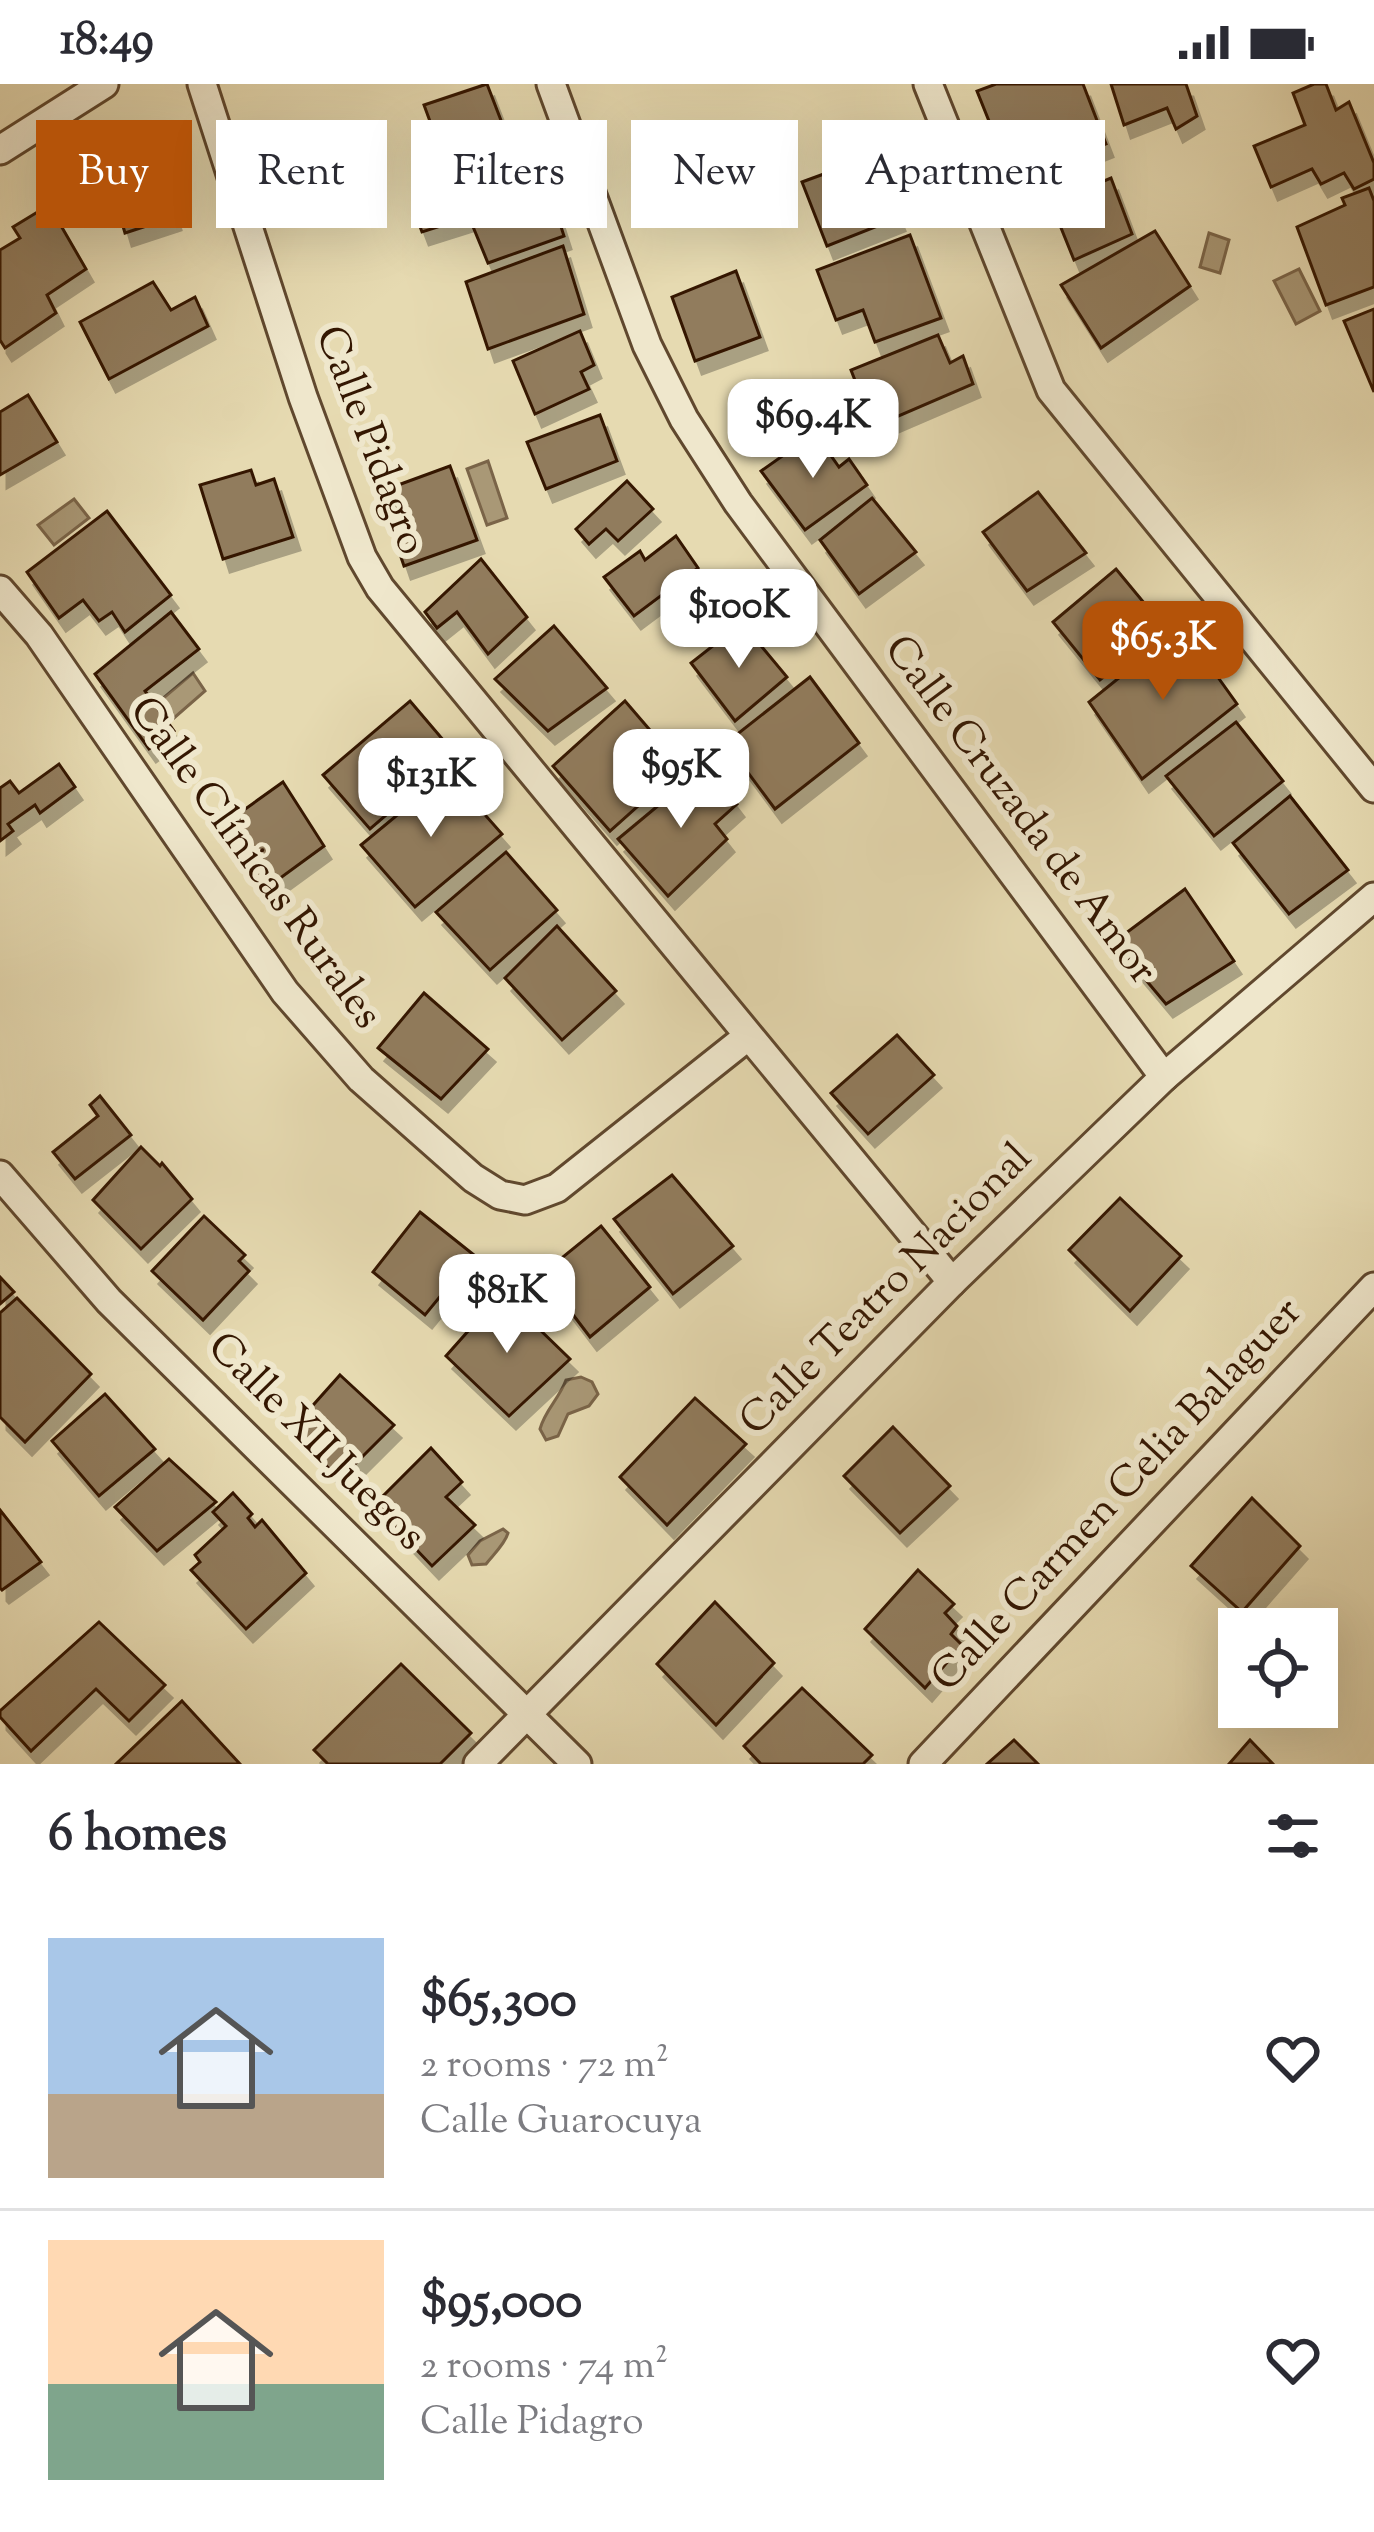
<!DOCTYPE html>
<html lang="en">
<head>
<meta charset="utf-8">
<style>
	:root { --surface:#fff; --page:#f2f2f3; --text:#2b2b33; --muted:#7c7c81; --line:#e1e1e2; --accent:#b45309 }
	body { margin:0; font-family:"Sorts Mill Goudy",serif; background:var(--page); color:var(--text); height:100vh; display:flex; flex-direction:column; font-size:45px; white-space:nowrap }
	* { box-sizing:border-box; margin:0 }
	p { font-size:39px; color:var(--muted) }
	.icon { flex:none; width:66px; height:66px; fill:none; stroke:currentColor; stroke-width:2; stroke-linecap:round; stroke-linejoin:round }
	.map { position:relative; height:1680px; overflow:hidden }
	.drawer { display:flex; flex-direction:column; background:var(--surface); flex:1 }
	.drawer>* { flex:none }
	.hud { position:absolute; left:36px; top:36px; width:1302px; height:108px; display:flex; gap:24px }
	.fabs { position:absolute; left:1218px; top:1524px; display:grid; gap:24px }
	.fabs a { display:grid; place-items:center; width:120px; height:120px; border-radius:0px; background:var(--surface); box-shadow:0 12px 48px #0002; font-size:60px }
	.price { position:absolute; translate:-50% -102px; padding:0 27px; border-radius:24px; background:#fff; color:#222; font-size:39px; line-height:78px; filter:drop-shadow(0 3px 6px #0008) }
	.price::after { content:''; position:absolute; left:50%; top:72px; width:36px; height:27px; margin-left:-18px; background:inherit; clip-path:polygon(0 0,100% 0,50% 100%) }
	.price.selected { background:var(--accent); color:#fff }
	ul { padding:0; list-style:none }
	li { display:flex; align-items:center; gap:36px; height:300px; padding:0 48px }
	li+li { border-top:3px solid var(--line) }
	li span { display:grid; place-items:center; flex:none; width:336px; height:240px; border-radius:0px; color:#555 }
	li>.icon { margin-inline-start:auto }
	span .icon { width:144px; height:144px; fill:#fffc; stroke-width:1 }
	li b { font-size:51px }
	h2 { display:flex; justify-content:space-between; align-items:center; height:144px; padding:0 48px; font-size:51px }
	.chip { padding:0 42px; border-radius:0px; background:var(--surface); box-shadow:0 12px 48px #0002; font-size:42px; line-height:108px }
	.chip.selected { background:var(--accent); color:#fff }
	.status { display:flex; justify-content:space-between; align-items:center; height:84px; padding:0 60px; background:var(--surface); direction:ltr }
	.status svg { height:33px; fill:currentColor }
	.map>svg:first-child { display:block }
</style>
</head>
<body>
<div class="status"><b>18:49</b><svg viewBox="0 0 49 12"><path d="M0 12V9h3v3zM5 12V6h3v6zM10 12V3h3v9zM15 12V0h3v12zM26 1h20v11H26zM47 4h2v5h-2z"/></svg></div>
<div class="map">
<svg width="1374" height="1680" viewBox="0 0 1374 1680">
	<defs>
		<filter id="shadow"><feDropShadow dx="7" dy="13" stdDeviation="0" flood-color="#0004"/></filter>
	</defs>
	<rect width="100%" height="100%" fill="#e6dab1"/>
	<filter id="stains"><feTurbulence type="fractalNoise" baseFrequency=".00167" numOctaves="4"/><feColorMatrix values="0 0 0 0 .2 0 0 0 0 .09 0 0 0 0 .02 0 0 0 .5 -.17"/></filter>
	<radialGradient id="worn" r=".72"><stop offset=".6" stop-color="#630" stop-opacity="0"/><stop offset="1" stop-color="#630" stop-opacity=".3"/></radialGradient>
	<g fill="#a99876" stroke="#7a6448" stroke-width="3">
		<polygon points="103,73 104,88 87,100 88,109 75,120 57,100 87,76"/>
		<polygon points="1209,149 1229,156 1220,189 1200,183"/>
		<polygon points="1299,185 1320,227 1296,240 1274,197"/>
		<polygon points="488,377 507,434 487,441 467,385"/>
		<polygon points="74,415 89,434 54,461 38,441"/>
		<polygon points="193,589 205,607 174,634 161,616"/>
		<path d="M581 1293 592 1298 598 1310 589 1322 568 1330 558 1352 546 1356 540 1345C545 1326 559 1315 566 1296Z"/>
		<path d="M503 1445 508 1449C505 1460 493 1471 486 1480L472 1481 468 1471 480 1457Z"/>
	</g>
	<g fill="#917c5d" stroke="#341702" stroke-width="3" filter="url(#shadow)">
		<polygon points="487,0 512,65 449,89 424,21"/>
		<polygon points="996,0 1083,0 1106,60 1013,97 977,7"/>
		<polygon points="1111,0 1186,0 1197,32 1176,45 1167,24 1124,41"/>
		<polygon points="1314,0 1326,0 1336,26 1349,18 1374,79 1374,95 1354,105 1344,89 1321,100 1312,85 1271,103 1254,62 1305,41 1293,9"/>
		<polygon points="152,53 174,133 125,149 108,91 126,85 118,62"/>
		<polygon points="873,72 898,134 827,162 802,98"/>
		<polygon points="515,89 523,107 535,102 545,130 556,127 564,152 488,179 469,133 422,148 413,124"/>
		<polygon points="1111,94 1132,150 1074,176 1051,119"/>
		<polygon points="1369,104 1374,117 1374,203 1326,221 1297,143 1345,121 1342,114"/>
		<polygon points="49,121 86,185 47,211 56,229 5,264 0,256 0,166 20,154 13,143"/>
		<polygon points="1155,147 1190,202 1101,264 1061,201"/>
		<polygon points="910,151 941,234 875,258 863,226 836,236 817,186"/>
		<polygon points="563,162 584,230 488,265 466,198"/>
		<polygon points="736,187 760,253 695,277 672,213"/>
		<polygon points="153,198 171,226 195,213 208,242 109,295 80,238"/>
		<polygon points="1374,225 1374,308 1344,237"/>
		<polygon points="580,247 594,281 581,288 589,305 535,330 513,277"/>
		<polygon points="938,251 950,279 963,272 973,300 873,343 851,286"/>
		<polygon points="28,311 57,358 0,391 0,328"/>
		<polygon points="600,331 617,377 546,405 527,358"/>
		<polygon points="815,349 839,383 849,375 867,401 805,446 761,387"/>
		<polygon points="450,382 477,456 404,482 379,408"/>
		<polygon points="251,386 256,401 274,395 293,453 223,475 200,401"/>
		<polygon points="627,397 653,425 618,457 606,445 589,460 576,445"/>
		<polygon points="1038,408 1086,469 1027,507 983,448"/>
		<polygon points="872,414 916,468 859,510 820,456"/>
		<polygon points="107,427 171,511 125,548 112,528 99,537 83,516 59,534 27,488"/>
		<polygon points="676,452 698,484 634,532 604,493 640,467 645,476"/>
		<polygon points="481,475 527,533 488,570 457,528 437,544 425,528"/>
		<polygon points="1116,485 1164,543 1100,596 1053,538"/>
		<polygon points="171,528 199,565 145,607 174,647 149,665 95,590"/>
		<polygon points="742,539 787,593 735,637 691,579"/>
		<polygon points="554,542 607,604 548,647 495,595"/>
		<polygon points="1182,543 1237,620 1142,695 1089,618"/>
		<polygon points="810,593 859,659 775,725 726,659"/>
		<polygon points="410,617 456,671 370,745 323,691"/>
		<polygon points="625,617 649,645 635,659 667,696 610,747 553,682"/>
		<polygon points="1236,638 1283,697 1214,752 1166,692"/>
		<polygon points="59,680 75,703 40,729 35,721 8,740 13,747 0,757 0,704 10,697 19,709"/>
		<polygon points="707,681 737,720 715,740 727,755 668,812 618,755"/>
		<polygon points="448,689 502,750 415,823 361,761"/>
		<polygon points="283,698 324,762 264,806 220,743"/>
		<polygon points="1290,712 1348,786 1289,830 1233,759"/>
		<polygon points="506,768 557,826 490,886 436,828"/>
		<polygon points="1185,805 1234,877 1166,920 1114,858"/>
		<polygon points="557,842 616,907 562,956 505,894"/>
		<polygon points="424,909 488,965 441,1015 378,964"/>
		<polygon points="897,951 934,991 868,1050 831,1009"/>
		<polygon points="100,1012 131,1051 75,1095 53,1068 98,1032 90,1021"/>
		<polygon points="141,1063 160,1082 162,1079 192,1115 141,1165 93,1116"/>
		<polygon points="672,1091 733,1162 673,1210 614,1135"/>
		<polygon points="1120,1114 1181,1172 1130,1227 1069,1166"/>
		<polygon points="420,1128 474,1171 425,1231 373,1188"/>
		<polygon points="204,1132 245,1171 239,1177 249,1187 203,1236 152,1187"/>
		<polygon points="601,1142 650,1203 590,1253 542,1190"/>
		<polygon points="0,1193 14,1208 0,1220"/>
		<polygon points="502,1209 570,1275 509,1332 446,1272"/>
		<polygon points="17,1214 91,1290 25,1358 0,1333 0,1229"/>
		<polygon points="340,1291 394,1341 340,1395 290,1347"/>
		<polygon points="105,1310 155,1365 99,1412 52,1357"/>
		<polygon points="695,1314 746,1360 667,1441 620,1393"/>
		<polygon points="893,1343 950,1402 900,1449 844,1392"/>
		<polygon points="431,1364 462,1398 446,1413 475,1441 432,1482 374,1421"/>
		<polygon points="169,1375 216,1418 157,1467 115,1423"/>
		<polygon points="233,1409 252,1430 248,1434 255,1443 262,1436 306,1489 246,1545 191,1486 200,1478 195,1471 226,1442 213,1428"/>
		<polygon points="1252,1414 1300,1462 1242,1528 1191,1482"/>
		<polygon points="0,1426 41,1478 2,1506 0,1504"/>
		<polygon points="918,1486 954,1520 945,1529 957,1542 951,1550 962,1561 925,1604 865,1545"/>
		<polygon points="715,1518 774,1579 716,1641 657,1580"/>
		<polygon points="99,1538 165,1601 129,1637 96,1605 31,1667 0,1633 0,1627"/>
		<polygon points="401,1580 471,1649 440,1680 328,1680 314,1666"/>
		<polygon points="802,1604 872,1671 863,1680 761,1680 744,1662"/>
		<polygon points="182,1617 240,1680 116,1680"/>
		<polygon points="1014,1656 1038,1680 987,1680"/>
		<polygon points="1250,1656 1273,1680 1229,1680"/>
	</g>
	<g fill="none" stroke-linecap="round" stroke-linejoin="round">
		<g stroke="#60482e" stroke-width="33">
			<g id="minor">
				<polyline points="202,0 303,313 362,473 380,504 952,1198"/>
				<polyline points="551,0 647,261 684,335 738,419 1164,993"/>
				<polyline points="928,0 1051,306 1374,704"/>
				<polyline points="0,66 104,0"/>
				<polyline points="0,506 39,551 285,908 361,995 473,1094 500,1111 525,1116 557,1104 747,953"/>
				<polyline points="0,1091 109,1217 577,1680"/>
				<polyline points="478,1680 952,1198 1164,993 1374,813"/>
				<polyline points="923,1680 1374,1203"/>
			</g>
		</g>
		<use href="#minor" stroke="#efe7cc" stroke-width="27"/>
	</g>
	<g text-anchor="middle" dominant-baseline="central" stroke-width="12" stroke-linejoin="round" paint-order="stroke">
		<g font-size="42" fill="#341702" stroke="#efe7cc">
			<text transform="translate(369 357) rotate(69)">Calle Pidagro</text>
			<text transform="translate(1019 727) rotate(53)">Calle Cruzada de Amor</text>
			<text transform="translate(254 780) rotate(54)">Calle Clínicas Rurales</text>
			<text transform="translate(887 1207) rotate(-45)">Calle Teatro Nacional</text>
			<text transform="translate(315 1359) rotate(45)">Calle XII Juegos</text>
			<text transform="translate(1118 1412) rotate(-47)">Calle Carmen Celia Balaguer</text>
		</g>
	</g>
	<rect width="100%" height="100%" filter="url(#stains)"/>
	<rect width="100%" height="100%" fill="url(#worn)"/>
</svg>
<div class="fabs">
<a><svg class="icon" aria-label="locate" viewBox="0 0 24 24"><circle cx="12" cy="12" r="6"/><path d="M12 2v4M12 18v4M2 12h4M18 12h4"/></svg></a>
</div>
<b class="price" style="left:813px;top:397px">$69.4K</b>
<b class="price" style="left:739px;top:587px">$100K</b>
<b class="price selected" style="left:1163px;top:619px">$65.3K</b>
<b class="price" style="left:681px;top:747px">$95K</b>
<b class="price" style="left:431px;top:756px">$131K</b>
<b class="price" style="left:507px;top:1272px">$81K</b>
<div class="hud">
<a class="chip selected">Buy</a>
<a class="chip">Rent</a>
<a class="chip">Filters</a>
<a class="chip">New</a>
<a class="chip">Apartment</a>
</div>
</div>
<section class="drawer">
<h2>6 homes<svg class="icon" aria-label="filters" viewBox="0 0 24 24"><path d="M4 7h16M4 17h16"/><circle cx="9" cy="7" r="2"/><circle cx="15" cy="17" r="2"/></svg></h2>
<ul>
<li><span style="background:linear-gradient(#a9c7e8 65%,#b9a48a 0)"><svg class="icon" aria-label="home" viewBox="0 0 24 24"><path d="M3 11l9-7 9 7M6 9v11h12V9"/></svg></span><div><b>$65,300</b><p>2 rooms · 72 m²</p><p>Calle Guarocuya</p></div><svg class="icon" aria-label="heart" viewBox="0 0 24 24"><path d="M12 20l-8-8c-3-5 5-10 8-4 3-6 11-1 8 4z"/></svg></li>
<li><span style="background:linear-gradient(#ffd9b3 60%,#7fa58c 0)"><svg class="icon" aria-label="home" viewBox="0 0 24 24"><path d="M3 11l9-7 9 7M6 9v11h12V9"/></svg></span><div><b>$95,000</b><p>2 rooms · 74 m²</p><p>Calle Pidagro</p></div><svg class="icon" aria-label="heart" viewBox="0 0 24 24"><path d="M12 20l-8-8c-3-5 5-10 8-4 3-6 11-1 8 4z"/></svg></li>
</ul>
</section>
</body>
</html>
